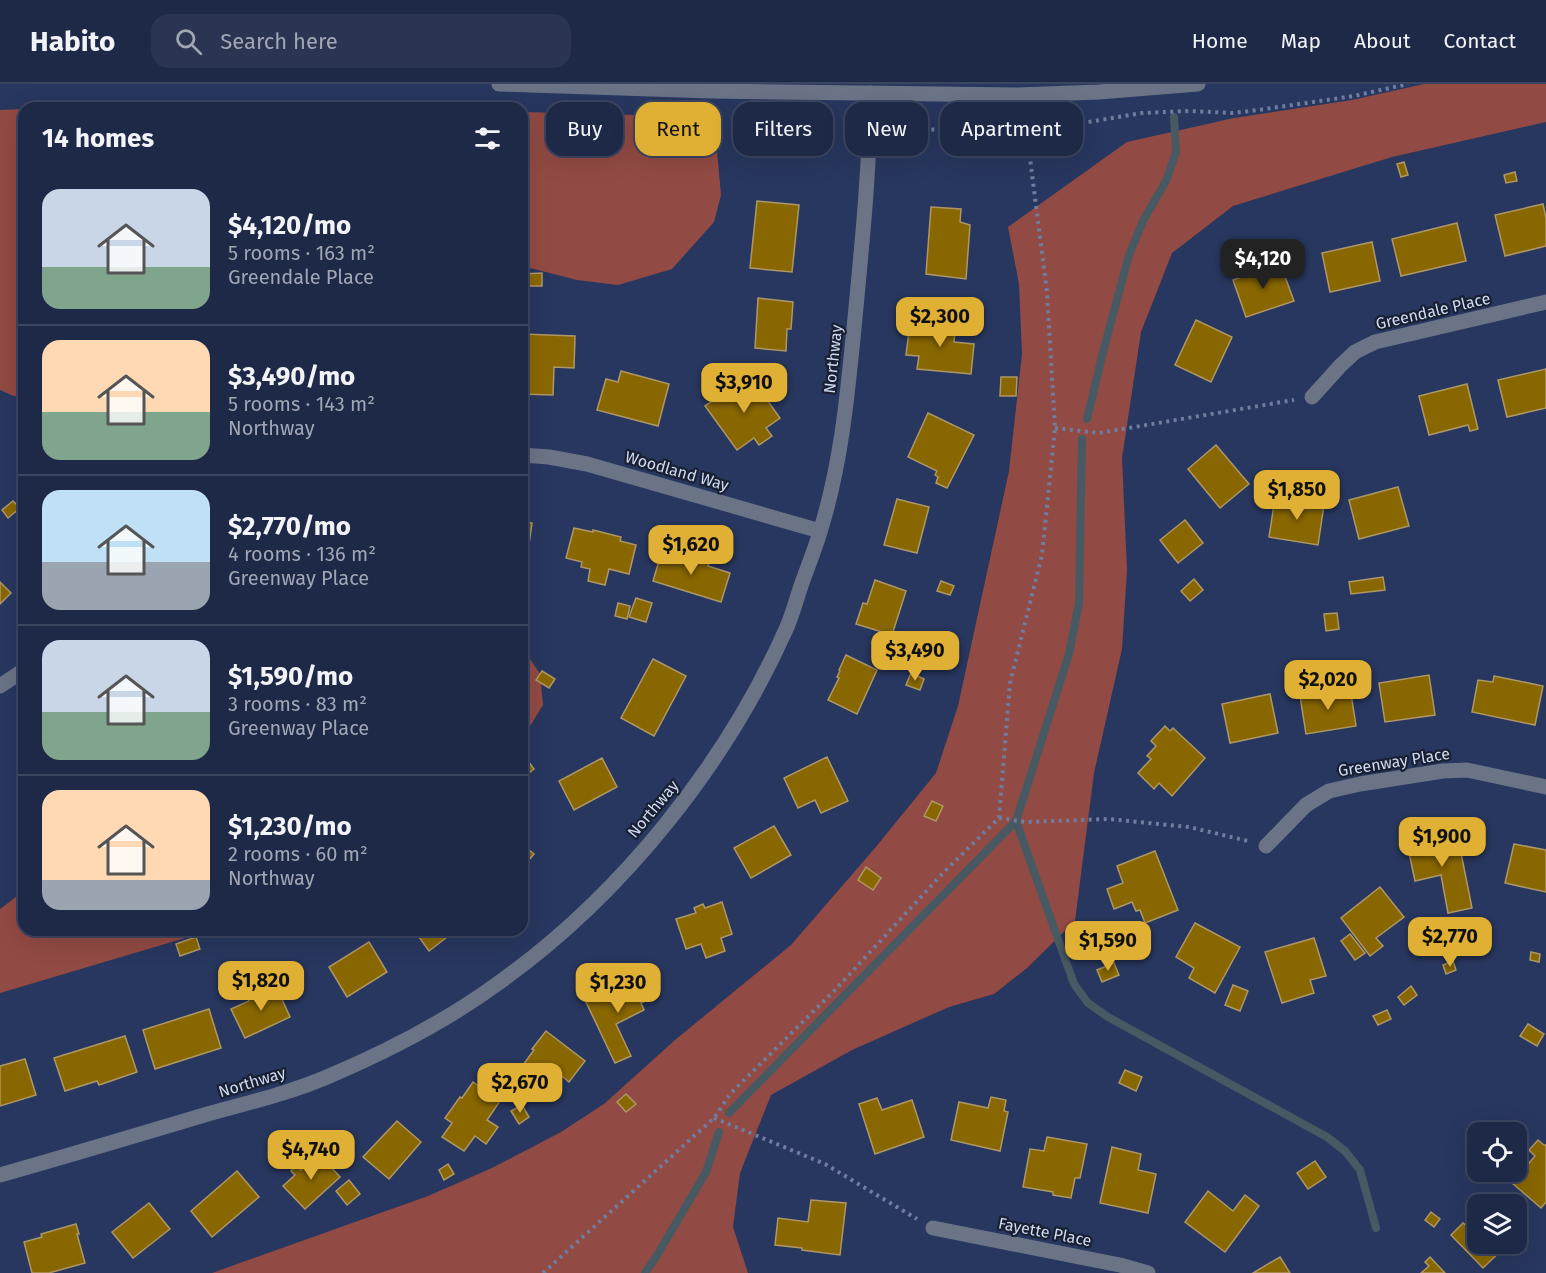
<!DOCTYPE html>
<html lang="en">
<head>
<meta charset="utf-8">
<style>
	:root { --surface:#1e2947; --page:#2b3552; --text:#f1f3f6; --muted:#a1a6b4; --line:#3c4560; --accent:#e0b034 }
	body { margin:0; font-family:"Fira Sans",sans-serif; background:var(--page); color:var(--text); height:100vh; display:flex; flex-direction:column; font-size:22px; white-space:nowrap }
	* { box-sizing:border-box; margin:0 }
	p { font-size:20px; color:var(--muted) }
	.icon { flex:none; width:33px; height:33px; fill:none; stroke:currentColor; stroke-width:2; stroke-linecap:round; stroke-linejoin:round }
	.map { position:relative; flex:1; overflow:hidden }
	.panel { position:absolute; left:18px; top:18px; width:510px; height:834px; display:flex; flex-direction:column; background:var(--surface); border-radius:18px; box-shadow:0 6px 24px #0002,0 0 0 2px var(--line) }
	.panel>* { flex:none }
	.top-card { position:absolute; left:546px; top:18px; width:570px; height:54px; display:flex; gap:12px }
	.tools { position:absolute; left:1467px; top:1038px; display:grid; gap:12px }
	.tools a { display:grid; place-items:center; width:60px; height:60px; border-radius:12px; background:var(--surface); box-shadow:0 6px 24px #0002,0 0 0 2px var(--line); font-size:30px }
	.price { position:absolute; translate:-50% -51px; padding:0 14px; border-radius:12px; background:var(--accent); color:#111; font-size:20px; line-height:39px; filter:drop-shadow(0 2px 3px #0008) }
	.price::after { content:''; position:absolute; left:50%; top:36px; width:18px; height:14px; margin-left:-9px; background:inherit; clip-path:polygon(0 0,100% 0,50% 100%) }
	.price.active { background:#222; color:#fff }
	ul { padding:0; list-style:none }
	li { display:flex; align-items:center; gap:18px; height:150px; padding:0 24px }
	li+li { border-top:2px solid var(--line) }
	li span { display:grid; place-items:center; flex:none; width:168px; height:120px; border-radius:18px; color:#555 }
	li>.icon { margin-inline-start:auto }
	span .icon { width:72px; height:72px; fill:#fffc; stroke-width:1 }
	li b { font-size:26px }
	h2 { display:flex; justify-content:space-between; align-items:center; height:72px; padding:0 24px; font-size:26px }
	.tag { padding:0 21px; border-radius:18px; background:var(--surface); box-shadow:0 6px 24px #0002,0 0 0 2px var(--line); font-size:21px; line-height:54px }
	.tag.active { background:var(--accent); color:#111 }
	header { display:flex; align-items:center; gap:36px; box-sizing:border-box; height:84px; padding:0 30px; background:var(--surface); border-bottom:2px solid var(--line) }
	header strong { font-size:28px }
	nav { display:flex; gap:33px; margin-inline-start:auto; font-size:21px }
	.search { width:420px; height:54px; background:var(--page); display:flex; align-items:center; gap:15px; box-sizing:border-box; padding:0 21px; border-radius:18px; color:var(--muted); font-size:22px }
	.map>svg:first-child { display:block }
</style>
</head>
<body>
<header>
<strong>Habito</strong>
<div class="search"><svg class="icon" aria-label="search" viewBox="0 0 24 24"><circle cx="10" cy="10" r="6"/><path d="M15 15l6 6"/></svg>Search here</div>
<nav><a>Home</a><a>Map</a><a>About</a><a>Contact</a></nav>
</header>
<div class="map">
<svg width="1546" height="1189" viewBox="0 0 1546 1189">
	<rect width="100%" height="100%" fill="#28375f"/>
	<g fill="#924a44">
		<polygon points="1424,0 1546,0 1546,38 1392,73 1233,122 1172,169 1141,248 1122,374 1127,486 1122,565 1094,689 1075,837 1027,884 994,910 949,923 852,966 771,1011 740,1089 733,1143 748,1189 212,1189 428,1112 492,1084 561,1048 604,1020 675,956 791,861 875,764 936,689 958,622 1009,387 1022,270 1019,200 1008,143 1127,58 1234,34 1352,16"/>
		<polygon points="123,21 359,24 37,24"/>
		<polygon points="24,25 24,311 14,312 0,306 0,26"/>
		<polygon points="522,28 714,33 721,111 714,138 672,185 618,201 577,196 530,184 522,183"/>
		<polygon points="522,570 528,572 540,590 543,621 522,655"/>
		<polygon points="24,807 24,846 212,846 0,909 0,825"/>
	</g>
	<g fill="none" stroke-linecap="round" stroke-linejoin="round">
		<g stroke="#475962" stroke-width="8">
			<polyline points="1087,335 1103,268 1129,171 1144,135 1166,97 1176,68 1174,33"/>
			<polyline points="1016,737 1074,900 1088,919 1108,933 1327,1053 1345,1067 1360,1086 1376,1144"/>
			<polyline points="729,1029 1016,737 1069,570 1079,519 1082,355"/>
			<polyline points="645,1189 656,1173 706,1088 719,1048"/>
		</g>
	</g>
	<g fill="#896700" stroke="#ae9766" stroke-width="1.5">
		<polygon points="1404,78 1408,91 1401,93 1397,80"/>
		<polygon points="1515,88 1517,97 1506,99 1504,91"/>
		<polygon points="757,117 799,121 792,188 750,184"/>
		<polygon points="1543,120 1546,134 1546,162 1505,172 1495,131"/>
		<polygon points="931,123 961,125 960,138 970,141 966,195 926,190"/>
		<polygon points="1457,139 1466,177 1401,192 1392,155"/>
		<polygon points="1372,158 1380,197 1330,208 1322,169"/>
		<polygon points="1280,179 1294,217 1246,233 1233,196"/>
		<polygon points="542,189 542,202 522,202 522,190"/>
		<polygon points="758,214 793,218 791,245 787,245 786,267 755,264"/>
		<polygon points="922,235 956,239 954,258 974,260 971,290 917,285 919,272 906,271 909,247 921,248"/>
		<polygon points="1196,236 1232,253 1211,298 1175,281"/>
		<polygon points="522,250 575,252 574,284 554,283 553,311 522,310"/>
		<polygon points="1546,285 1546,324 1507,333 1498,296"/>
		<polygon points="621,287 669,300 658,342 597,326 606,295 618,298"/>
		<polygon points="749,291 780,334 766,344 772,352 759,361 754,354 737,366 705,322"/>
		<polygon points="1001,293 1017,293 1016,312 1000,312"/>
		<polygon points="1467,300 1478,345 1470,347 1468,341 1429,351 1419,312"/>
		<polygon points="928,329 974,351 947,404 936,399 938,393 935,391 937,387 908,373"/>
		<polygon points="1216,361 1249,400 1220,424 1188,385"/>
		<polygon points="1398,403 1409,442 1359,455 1349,416"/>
		<polygon points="1275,414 1324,421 1318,461 1269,453"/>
		<polygon points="897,415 929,423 917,469 884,461"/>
		<polygon points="13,417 20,424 8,434 2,426"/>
		<polygon points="1185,436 1203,459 1178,479 1160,456"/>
		<polygon points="522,437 532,439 525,488 522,488"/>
		<polygon points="574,444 593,448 593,446 621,453 620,457 636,461 629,490 609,485 605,501 588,497 590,485 581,483 582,478 566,474"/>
		<polygon points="662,467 709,480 708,482 730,489 721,518 653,497"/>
		<polygon points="1383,493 1385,506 1351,510 1349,498"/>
		<polygon points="1194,495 1203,506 1190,517 1181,507"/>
		<polygon points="875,496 906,507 892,551 856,540 863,519 867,520"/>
		<polygon points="941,497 954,502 950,511 937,507"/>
		<polygon points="0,498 11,509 0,520"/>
		<polygon points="636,514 652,519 646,538 629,533"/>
		<polygon points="618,519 630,522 627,535 615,532"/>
		<polygon points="1337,529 1339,545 1326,547 1324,530"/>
		<polygon points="846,571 877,586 857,630 828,616 839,594 837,593 840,587 839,586"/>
		<polygon points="653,575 686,592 654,652 621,634"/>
		<polygon points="542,587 555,595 549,604 536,596"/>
		<polygon points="911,589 924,595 920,606 906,601"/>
		<polygon points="1429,591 1435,631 1385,638 1379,599"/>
		<polygon points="1494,592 1543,602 1535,641 1472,628 1478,596 1493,598"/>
		<polygon points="1350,603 1356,642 1306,650 1300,612"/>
		<polygon points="1270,610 1278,649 1230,659 1222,620"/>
		<polygon points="1165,642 1170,647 1173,644 1205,674 1172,712 1159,699 1154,705 1138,689 1151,675 1147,672 1156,662 1151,657"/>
		<polygon points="525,673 534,685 522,695 522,675"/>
		<polygon points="827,673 848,717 821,729 815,716 798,724 784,694"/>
		<polygon points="602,674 617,703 574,726 559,697"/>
		<polygon points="932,717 943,722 936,737 924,732"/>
		<polygon points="774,742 791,771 751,794 734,764"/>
		<polygon points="1457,749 1472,824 1448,829 1441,791 1415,797 1407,759"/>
		<polygon points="522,760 534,770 522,784"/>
		<polygon points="1514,760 1546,766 1546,808 1505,799"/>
		<polygon points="1155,767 1178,826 1145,839 1140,826 1136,827 1132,818 1114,825 1107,805 1123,799 1117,782"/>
		<polygon points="866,783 881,794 873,806 858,796"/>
		<polygon points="1380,803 1404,833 1376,854 1383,862 1370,872 1341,834"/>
		<polygon points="722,818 732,850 721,854 725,867 706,874 701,860 686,865 676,835 696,829 694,824 703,820 705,824"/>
		<polygon points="1195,839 1240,863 1215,909 1189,894 1194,884 1176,873"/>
		<polygon points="414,846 456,846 429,867"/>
		<polygon points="1350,850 1365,869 1355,876 1341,857"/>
		<polygon points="196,853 200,865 180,872 176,860"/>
		<polygon points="1314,854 1326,892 1310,896 1314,909 1282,919 1265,868"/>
		<polygon points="369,858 387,888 347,913 329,883"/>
		<polygon points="1531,868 1540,870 1539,878 1530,876"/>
		<polygon points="1453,877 1456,886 1446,890 1443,881"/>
		<polygon points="1114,879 1119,891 1102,898 1097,886"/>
		<polygon points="628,896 632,903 644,897 652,914 641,919 644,926 616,940 631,972 615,979 586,918 604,910 603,908"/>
		<polygon points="1233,901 1248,907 1240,927 1225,921"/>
		<polygon points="276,902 290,933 245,954 231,925 249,917 248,915"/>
		<polygon points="1411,902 1417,911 1404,921 1398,913"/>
		<polygon points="209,925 221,964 155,985 143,946"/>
		<polygon points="1387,926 1391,935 1378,941 1373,932"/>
		<polygon points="1528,940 1544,950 1537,962 1520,952"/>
		<polygon points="546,947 585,977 569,998 557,988 545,1004 520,985 534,966 532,965"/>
		<polygon points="125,952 137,988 99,1001 97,997 65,1007 54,974"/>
		<polygon points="25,975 36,1011 0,1022 0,982"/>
		<polygon points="1125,986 1142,993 1136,1007 1119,999"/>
		<polygon points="473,998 500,1017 487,1036 498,1043 486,1060 475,1052 464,1067 442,1053 452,1039 445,1034 460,1013 462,1014"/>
		<polygon points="626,1010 636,1020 626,1028 617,1018"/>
		<polygon points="991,1013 1006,1016 1004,1027 1008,1028 1000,1067 951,1056 959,1018 988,1024"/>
		<polygon points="877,1014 882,1026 912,1016 924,1053 875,1070 859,1020"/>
		<polygon points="522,1021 529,1033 519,1040 511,1027"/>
		<polygon points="397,1037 421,1058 389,1095 363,1073"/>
		<polygon points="1047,1053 1087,1060 1080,1094 1075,1094 1071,1114 1053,1111 1053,1108 1023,1103 1030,1065 1044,1067"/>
		<polygon points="1538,1056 1544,1061 1546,1061 1546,1118 1541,1124 1512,1099 1535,1072 1529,1066"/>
		<polygon points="1112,1063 1141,1070 1138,1086 1156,1090 1148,1129 1100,1119"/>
		<polygon points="319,1070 340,1093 305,1125 283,1102 295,1091 291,1087 297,1081 301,1086"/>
		<polygon points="1315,1077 1326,1093 1308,1105 1297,1089"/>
		<polygon points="1478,1079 1478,1088 1485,1088 1479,1093 1472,1084"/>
		<polygon points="448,1080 454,1090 444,1096 439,1086"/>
		<polygon points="237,1087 259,1113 212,1153 191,1127"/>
		<polygon points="349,1096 360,1110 347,1121 336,1107"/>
		<polygon points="1208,1107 1233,1127 1245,1111 1259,1122 1225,1168 1185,1138"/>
		<polygon points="811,1116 846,1119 840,1171 802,1166 802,1164 775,1161 778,1134 808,1138"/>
		<polygon points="149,1119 170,1145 133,1174 112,1148"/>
		<polygon points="1431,1128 1440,1135 1434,1143 1425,1136"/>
		<polygon points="1478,1134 1478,1160 1508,1160 1483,1184 1451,1151 1463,1139 1468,1143"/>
		<polygon points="76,1140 79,1150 77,1150 85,1179 49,1189 32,1189 24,1158 42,1153 41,1150"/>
		<polygon points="1280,1173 1290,1189 1253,1189"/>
		<polygon points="1430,1173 1445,1189 1421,1189 1429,1182 1425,1178"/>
	</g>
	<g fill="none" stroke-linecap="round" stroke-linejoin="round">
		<g stroke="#707d9e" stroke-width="4" stroke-dasharray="3 4.5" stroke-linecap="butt">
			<polyline points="889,58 900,51 922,46 1070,41 1142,29 1189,27 1232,29 1251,27 1354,12 1408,0"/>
			<polyline points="1055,344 1099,349 1294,316"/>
			<polyline points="999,734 1026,738 1108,735 1189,743 1248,757"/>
			<polyline points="714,1034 825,1080 917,1135"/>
			<polyline points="543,1189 714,1034 731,1009 836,905 943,789 999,734 1010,599 1042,471 1055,344 1047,208 1026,43"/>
		</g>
		<g stroke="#6b7487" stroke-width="15">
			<polyline points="499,0 711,7 1017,11 1099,8 1198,0"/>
			<polyline points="1312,313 1341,281 1355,268 1375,258 1546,218"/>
			<polyline points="522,371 549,373 587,380 820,447"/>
			<polyline points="0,602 24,586"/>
			<polyline points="1266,762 1306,721 1329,707 1360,700 1443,687 1467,686 1546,703"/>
			<path d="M0 1091C67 1072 134 1052 201 1032 243 1020 287 1010 327 993 386 968 445 938 497 900 620 813 726 681 787 543 793 529 797 513 802 499 808 482 815 465 820 448 842 378 848 305 855 234 862 159 870 84 870 9"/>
			<polyline points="933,1144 1120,1181 1148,1189"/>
		</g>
	</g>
	<g text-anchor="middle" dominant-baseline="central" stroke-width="4.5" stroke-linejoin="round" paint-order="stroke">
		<g font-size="16" fill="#cfdaf2" stroke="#182032">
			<text transform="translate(1433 227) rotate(-13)">Greendale Place</text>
			<text transform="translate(833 275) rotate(-84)">Northway</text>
			<text transform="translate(677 387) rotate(16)">Woodland Way</text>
			<text transform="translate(1394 678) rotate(-9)">Greenway Place</text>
			<text transform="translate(653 725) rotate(-50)">Northway</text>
			<text transform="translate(252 998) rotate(-17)">Northway</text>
			<text transform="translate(1045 1148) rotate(11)">Fayette Place</text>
		</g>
	</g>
</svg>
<div class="tools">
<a><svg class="icon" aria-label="locate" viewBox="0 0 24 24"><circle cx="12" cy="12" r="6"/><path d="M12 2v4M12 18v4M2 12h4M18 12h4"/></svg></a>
<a><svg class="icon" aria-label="layers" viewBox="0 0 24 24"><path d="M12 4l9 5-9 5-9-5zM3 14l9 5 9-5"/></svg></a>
</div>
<b class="price active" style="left:1263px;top:206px">$4,120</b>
<b class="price" style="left:940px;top:264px">$2,300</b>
<b class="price" style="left:744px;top:330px">$3,910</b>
<b class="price" style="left:1297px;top:437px">$1,850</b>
<b class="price" style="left:691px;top:492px">$1,620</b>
<b class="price" style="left:915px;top:598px">$3,490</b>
<b class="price" style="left:1328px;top:627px">$2,020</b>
<b class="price" style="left:1442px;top:784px">$1,900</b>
<b class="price" style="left:1450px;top:884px">$2,770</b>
<b class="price" style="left:1108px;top:888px">$1,590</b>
<b class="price" style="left:261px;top:928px">$1,820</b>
<b class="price" style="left:618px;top:930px">$1,230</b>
<b class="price" style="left:520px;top:1030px">$2,670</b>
<b class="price" style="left:311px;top:1097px">$4,740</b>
<div class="top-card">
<a class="tag">Buy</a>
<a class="tag active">Rent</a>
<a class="tag">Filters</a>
<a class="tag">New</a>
<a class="tag">Apartment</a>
</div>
<section class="panel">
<h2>14 homes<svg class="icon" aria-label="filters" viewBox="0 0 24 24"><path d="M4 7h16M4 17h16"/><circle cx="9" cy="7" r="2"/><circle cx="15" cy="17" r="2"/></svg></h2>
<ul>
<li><span style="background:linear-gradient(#c9d6e8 65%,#7fa58c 0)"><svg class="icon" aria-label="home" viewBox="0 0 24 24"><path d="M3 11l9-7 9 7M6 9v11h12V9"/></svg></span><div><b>$4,120/mo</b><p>5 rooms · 163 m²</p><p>Greendale Place</p></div></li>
<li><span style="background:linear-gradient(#ffd9b3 60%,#7fa58c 0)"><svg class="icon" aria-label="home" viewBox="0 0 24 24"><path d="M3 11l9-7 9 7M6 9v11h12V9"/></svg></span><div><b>$3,490/mo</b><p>5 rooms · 143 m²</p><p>Northway</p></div></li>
<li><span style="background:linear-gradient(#bfe0f5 60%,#9aa5b1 0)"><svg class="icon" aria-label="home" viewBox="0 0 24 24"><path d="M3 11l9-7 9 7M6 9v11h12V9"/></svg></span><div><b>$2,770/mo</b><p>4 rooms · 136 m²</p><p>Greenway Place</p></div></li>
<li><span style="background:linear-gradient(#c9d6e8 60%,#7fa58c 0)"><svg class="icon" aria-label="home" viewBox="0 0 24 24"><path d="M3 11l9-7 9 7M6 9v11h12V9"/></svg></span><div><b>$1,590/mo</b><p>3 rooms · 83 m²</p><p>Greenway Place</p></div></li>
<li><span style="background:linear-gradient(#ffd9b3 75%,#9aa5b1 0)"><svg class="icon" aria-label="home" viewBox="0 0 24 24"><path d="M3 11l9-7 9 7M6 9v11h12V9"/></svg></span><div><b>$1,230/mo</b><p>2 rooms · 60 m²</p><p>Northway</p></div></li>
</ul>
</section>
</div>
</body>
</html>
